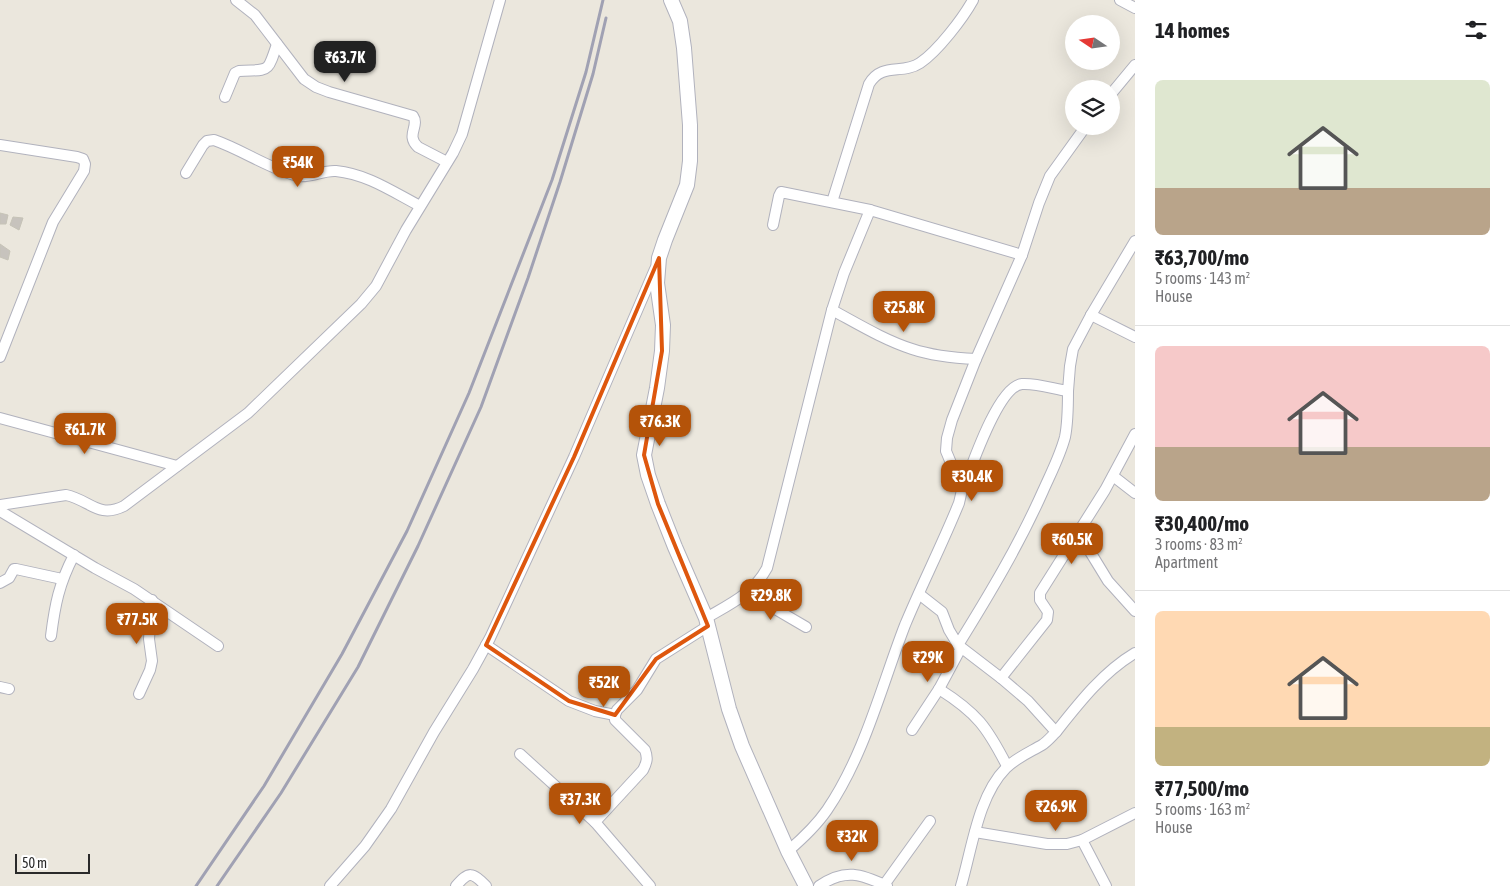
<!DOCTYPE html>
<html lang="en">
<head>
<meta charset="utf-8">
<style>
	:root { --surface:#fff; --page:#f2f2f2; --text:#202124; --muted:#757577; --line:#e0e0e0; --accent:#b45309 }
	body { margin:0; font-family:"Asap Condensed",sans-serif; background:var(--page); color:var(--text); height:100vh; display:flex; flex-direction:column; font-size:19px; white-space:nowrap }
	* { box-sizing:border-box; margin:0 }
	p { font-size:16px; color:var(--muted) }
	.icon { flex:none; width:28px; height:28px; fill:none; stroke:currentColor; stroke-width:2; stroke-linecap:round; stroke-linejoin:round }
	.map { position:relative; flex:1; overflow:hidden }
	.side { display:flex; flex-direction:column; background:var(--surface); width:375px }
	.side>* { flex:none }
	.needle { width:32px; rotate:283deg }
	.controls { position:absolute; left:1065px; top:15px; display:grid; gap:10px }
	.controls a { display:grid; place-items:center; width:55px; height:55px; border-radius:50%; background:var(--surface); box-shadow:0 5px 20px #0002; font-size:25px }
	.scale { position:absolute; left:15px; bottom:12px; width:75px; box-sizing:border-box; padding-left:5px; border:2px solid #2a2a2a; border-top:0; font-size:14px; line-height:18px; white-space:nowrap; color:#2a2a2a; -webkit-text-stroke:4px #fff; paint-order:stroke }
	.price { position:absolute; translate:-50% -42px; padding:0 11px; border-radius:10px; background:var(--accent); color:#fff; font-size:16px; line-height:32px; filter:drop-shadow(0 1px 2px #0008) }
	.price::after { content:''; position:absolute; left:50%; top:30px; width:15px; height:11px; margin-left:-8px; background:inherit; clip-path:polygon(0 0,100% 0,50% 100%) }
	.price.on { background:#222; color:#fff }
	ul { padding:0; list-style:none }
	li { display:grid; align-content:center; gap:10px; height:265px; padding:0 20px }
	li+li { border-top:1px solid var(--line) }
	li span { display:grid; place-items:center; height:155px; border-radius:8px; color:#555 }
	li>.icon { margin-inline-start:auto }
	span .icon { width:90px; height:90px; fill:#fffc; stroke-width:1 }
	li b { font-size:21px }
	h2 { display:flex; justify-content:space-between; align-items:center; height:60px; padding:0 20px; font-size:21px }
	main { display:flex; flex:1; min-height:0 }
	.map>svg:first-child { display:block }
</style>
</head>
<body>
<main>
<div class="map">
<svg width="1135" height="886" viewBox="0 0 1135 886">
	<rect width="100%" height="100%" fill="#ebe7dd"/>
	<g fill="#c7c3bd" stroke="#c6c3b7">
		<polygon points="0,213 8,215 6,224 0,224"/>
		<polygon points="13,217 23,218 19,230 10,225"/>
		<polygon points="0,244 10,251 8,260 0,257"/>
	</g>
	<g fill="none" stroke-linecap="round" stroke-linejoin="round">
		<g stroke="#b1b2bd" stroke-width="12">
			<g id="street">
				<path d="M236 0 255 15 304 79 316 87 329 92 413 116C420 126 405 135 418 147L447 162"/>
				<polyline points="1120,0 1135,8"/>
				<polyline points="1111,94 1135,65"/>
				<path d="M225 97 235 73 239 71C269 69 267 75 277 44"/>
				<polyline points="0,145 77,157 83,159 85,164 84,171 53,222 0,357"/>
				<path d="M186 173 203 145 207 141 214 140C243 150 269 169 298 176 311 178 323 170 336 171 367 174 393 192 420 206"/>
				<path d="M832 202 869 84C882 62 902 75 920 63 938 51 963 18 973 0"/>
				<polyline points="773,225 779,196 781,192 870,210"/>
				<path d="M832 310C858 324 884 340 912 349 933 356 954 358 976 359"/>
				<polyline points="1091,315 1135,337"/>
				<polyline points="0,418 177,466"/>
				<polyline points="1113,476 1135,493"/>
				<path d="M963 489C971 468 998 386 1022 384 1037 383 1054 389 1068 391L1070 366 1073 349 1091 315 1135 241"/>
				<path d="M0 505 66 495C90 500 98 519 124 506L248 413 361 304 376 286 406 230 453 153 462 134 500 0"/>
				<polyline points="0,511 95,568 134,589 218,646"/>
				<polyline points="1078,532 1108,581 1135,611"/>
				<polyline points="0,583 9,578 14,569 16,569 62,579"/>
				<polyline points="748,593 806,627"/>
				<path d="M919 594 942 612 949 630 958 645 1001 678 1028 701 1056 732C1051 737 1047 742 1042 745 1030 752 1016 758 1006 768 978 796 972 849 961 886"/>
				<path d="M706 618C730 604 753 594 767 568L832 310 844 273 870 210 1022 255"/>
				<path d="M51 636C55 604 59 584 74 555"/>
				<polyline points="486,645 569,701 595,711 615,715"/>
				<path d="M958 645C989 595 1019 545 1043 491 1051 473 1060 456 1065 437 1068 422 1068 407 1068 391"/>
				<polyline points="1001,678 1047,620 1048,612 1040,600 1040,593 1105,490 1135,434"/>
				<polyline points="0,687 9,689"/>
				<path d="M939 689C977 713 987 727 1007 766"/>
				<polyline points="139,694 150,670 152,661 149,639 152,600"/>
				<polyline points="912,730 939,689 961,648"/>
				<path d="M1056 732C1079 703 1103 672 1135 653"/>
				<polyline points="520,754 595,822 650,886"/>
				<path d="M595 822 643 770C647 762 648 758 645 750L615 720V715L617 710 637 690 656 659 708 626"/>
				<polyline points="975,832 1047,844 1067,844 1082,840 1135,813"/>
				<polyline points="1082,840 1106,886"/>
				<path d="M788 851C802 839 816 826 827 810 865 754 881 687 905 625 922 584 942 545 959 503L962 490 960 478 951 463 946 451 947 438 952 420 976 359 1022 255 1039 203 1050 176 1086 126"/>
				<polyline points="884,885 930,821"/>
				<polyline points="330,886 365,846 391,809 434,732 473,669 490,638 574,457 655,269"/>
				<path d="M456 886C469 871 472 872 486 886"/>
				<path d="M819 886C845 868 861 874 887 886"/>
			</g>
		</g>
		<g stroke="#b1b2bd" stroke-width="16">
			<polyline id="secondary" points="671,0 680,21 684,48 690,125 690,161 687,185 665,240 659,258 657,283 663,325 662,351 657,388 644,455 648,475 658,504 675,547 706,618 729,709 742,746 788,851 806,886"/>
		</g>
		<use href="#street" stroke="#fff" stroke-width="10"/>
		<use href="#secondary" stroke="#fff" stroke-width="14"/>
		<g stroke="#a0a1b3" stroke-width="3">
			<polyline points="196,886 264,786 342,654 407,531 469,393 552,180 586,72 603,0"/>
			<polyline points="217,886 281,793 358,667 418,546 481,407 528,278 560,182 593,74 606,18"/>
		</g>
	</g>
	<path fill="none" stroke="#de570e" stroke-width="4" stroke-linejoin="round" d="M659 258 662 351 644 455 658 504 708 626 656 659 615 715 569 701 486 645 574 457Z"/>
</svg>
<div class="controls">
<a><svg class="needle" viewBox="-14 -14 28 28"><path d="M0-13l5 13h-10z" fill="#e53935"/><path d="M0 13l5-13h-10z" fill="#757577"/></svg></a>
<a><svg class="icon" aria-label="layers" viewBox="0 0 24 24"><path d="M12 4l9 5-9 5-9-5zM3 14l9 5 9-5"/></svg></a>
</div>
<div class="scale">50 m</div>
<b class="price on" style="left:345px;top:83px">₹63.7K</b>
<b class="price" style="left:298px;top:188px">₹54K</b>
<b class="price" style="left:904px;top:333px">₹25.8K</b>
<b class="price" style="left:660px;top:447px">₹76.3K</b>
<b class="price" style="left:85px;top:455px">₹61.7K</b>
<b class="price" style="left:972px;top:502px">₹30.4K</b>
<b class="price" style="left:1072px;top:565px">₹60.5K</b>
<b class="price" style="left:771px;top:621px">₹29.8K</b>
<b class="price" style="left:137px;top:645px">₹77.5K</b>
<b class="price" style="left:928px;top:683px">₹29K</b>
<b class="price" style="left:604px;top:708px">₹52K</b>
<b class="price" style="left:580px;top:825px">₹37.3K</b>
<b class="price" style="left:1056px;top:832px">₹26.9K</b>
<b class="price" style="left:852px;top:862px">₹32K</b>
</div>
<section class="side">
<h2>14 homes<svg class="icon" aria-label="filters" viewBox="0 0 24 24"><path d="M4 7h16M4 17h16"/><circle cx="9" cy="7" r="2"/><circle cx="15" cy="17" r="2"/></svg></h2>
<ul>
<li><span style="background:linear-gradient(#dfe7d0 70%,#b9a48a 0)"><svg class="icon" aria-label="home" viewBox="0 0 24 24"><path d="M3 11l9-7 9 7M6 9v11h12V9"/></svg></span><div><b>₹63,700/mo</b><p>5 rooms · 143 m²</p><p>House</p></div></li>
<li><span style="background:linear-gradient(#f6c9c9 65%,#b9a48a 0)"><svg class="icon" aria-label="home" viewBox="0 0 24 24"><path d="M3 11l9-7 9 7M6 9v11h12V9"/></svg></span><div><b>₹30,400/mo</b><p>3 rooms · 83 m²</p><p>Apartment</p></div></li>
<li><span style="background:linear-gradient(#ffd9b3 75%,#c2b280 0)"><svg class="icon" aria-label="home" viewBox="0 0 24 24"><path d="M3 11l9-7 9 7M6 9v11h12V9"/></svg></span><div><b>₹77,500/mo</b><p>5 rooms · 163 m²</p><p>House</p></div></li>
</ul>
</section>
</main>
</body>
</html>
